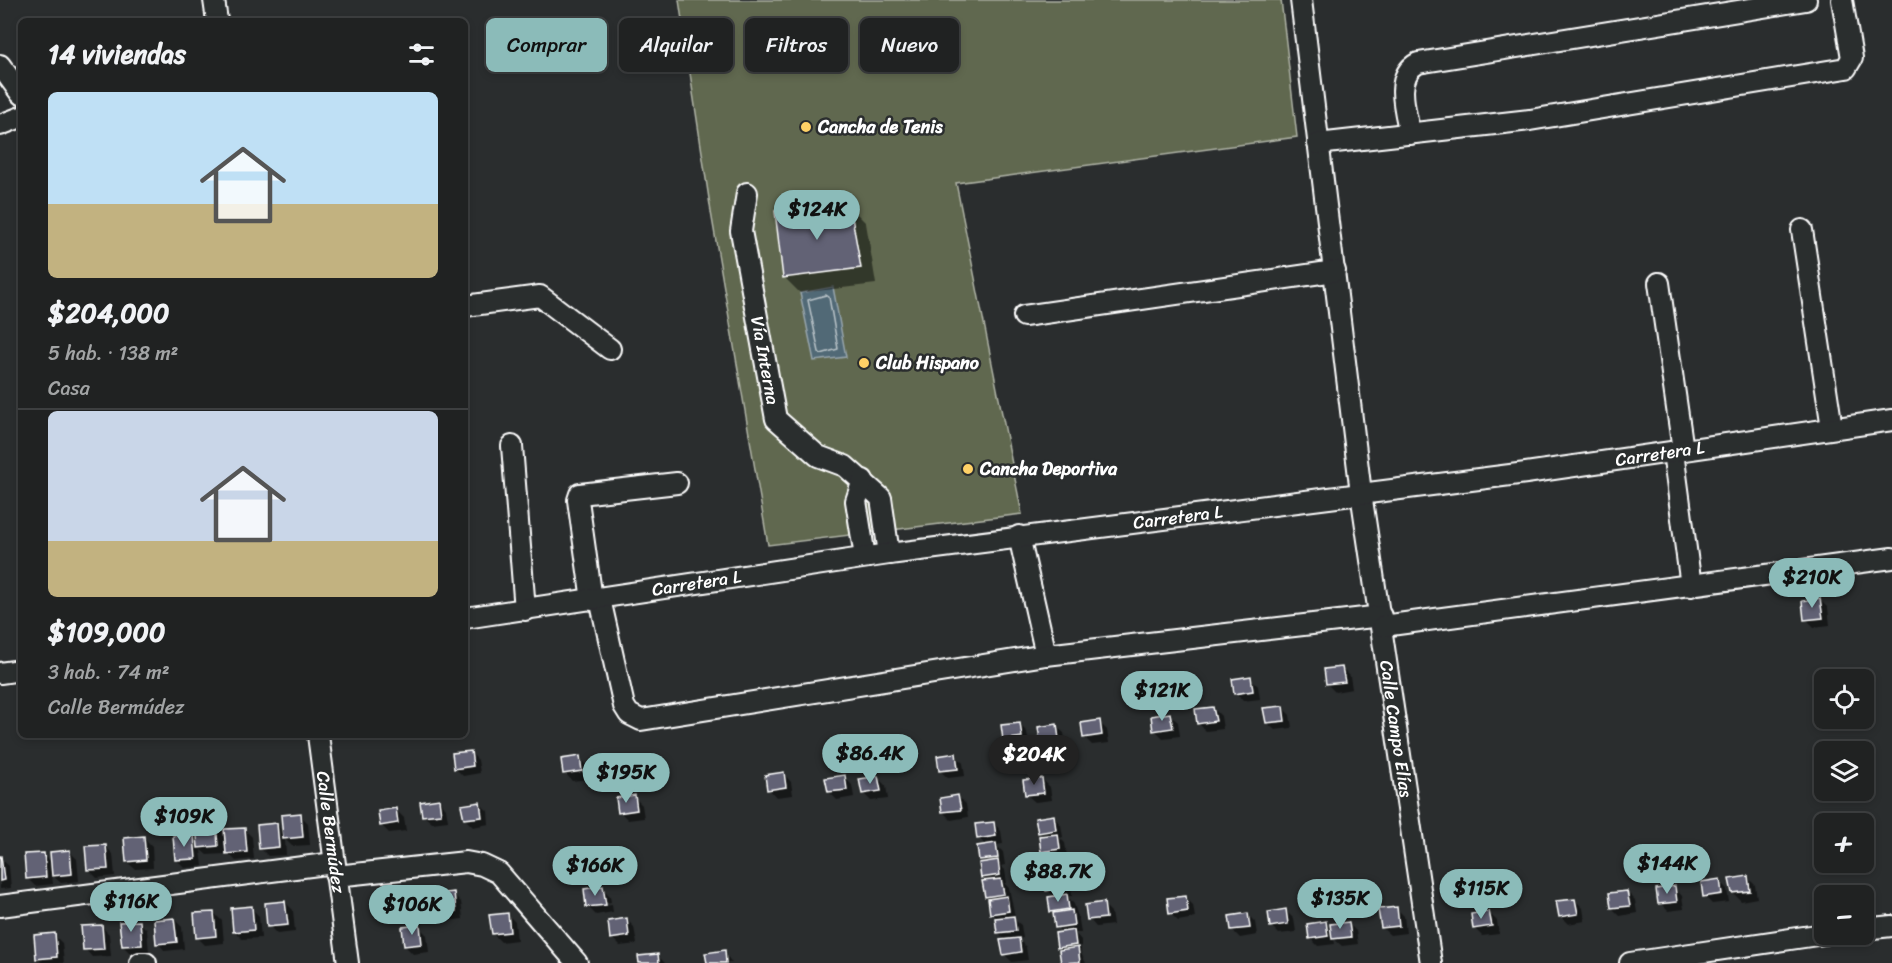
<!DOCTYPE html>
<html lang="es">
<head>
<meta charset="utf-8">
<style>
	:root { --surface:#202222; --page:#282a2a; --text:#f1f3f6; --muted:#a2a4a5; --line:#3d3f40; --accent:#8bbbb9 }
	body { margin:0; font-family:Sriracha,sans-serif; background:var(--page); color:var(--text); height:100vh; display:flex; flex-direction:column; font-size:22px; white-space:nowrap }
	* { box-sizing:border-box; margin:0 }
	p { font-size:20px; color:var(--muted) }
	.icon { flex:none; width:33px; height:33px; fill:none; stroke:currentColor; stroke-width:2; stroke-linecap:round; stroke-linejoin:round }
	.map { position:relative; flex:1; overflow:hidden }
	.side { position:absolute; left:18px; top:18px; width:450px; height:720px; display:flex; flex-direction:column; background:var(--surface); border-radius:9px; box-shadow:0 3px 9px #0003,0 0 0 2px var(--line) }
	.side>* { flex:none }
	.guide { position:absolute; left:486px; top:18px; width:570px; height:54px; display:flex; gap:12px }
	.controls { position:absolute; left:1814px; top:669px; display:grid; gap:12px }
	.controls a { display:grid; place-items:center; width:60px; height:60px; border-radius:9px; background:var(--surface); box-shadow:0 3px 9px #0003,0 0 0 2px var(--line); font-size:30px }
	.price { position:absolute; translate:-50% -51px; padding:0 14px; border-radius:21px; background:var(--accent); color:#111; font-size:20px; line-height:39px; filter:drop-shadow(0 2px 3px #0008) }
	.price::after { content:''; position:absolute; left:50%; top:36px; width:18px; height:14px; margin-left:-9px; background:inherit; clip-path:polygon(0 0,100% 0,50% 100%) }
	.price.current { background:#222; color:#fff }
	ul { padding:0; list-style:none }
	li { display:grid; align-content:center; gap:12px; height:318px; padding:0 30px }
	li+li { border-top:2px solid var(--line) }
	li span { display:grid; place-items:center; height:186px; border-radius:9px; color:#555 }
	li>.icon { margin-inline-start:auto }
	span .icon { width:108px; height:108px; fill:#fffc; stroke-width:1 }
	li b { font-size:26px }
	h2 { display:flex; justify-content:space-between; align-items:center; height:72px; padding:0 30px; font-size:26px }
	.tag { padding:0 21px; border-radius:9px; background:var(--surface); box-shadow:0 3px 9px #0003,0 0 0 2px var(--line); font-size:21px; line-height:54px }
	.tag.current { background:var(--accent); color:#111 }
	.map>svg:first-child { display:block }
</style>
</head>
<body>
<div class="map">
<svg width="1892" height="963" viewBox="0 0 1892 963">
	<rect width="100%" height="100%" fill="#2a2d2e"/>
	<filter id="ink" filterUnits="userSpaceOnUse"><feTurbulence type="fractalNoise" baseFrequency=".0167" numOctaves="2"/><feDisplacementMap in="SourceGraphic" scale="12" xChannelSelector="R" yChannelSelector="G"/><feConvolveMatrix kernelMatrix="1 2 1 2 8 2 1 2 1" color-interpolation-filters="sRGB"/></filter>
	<g filter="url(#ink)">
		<polygon fill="#60684f" stroke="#b0b4a7" stroke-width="1.5" points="679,0 1281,0 1297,137 956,183 1022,514 768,545 711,212"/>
		<polygon fill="#516976" stroke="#97a5ad" stroke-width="1.5" points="833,287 846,357 814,361 800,293"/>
		<g fill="#0007">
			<polygon points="850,207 866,223 876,284 800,293 784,277"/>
			<polygon points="1820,600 1828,608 1830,625 1814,627 1806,619"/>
			<polygon points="1342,668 1350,676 1352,689 1335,692 1327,684"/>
			<polygon points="1250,678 1258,686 1260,699 1243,701 1236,693"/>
			<polygon points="1282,707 1290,715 1292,728 1275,730 1267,723"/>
			<polygon points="1213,708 1221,716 1223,729 1206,731 1198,723"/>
			<polygon points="1170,715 1178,722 1180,736 1163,738 1155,730"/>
			<polygon points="1099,722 1107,730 1109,743 1092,745 1084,737"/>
			<polygon points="1019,724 1027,732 1029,745 1012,747 1004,739"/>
			<polygon points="1056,726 1064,733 1066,746 1050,749 1042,741"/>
			<polygon points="470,752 478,760 480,773 463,776 455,768"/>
			<polygon points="955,755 963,763 965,776 948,778 940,771"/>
			<polygon points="579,758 587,766 589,779 572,781 565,773"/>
			<polygon points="784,774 791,782 793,795 776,797 769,789"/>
			<polygon points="844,777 852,785 854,797 837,800 829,792"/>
			<polygon points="878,778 886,786 888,799 871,801 863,793"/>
			<polygon points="1042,779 1050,787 1052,800 1035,802 1027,795"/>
			<polygon points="634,797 642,805 644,818 628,820 620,812"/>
			<polygon points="958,797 966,804 968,817 951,820 943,812"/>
			<polygon points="439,800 446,808 448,821 432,823 424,816"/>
			<polygon points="480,804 488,811 489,824 473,827 465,819"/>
			<polygon points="396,810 404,818 406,831 389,833 381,825"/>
			<polygon points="300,815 308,823 310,845 292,846 285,839 286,855 268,856 260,848 277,825 284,832"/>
			<polygon points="1054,817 1061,825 1063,837 1060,838 1065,843 1067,856 1061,857 1068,864 1070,877 1066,878 1071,883 1072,896 1067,896 1074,904 1079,920 1081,933 1075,933 1081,940 1081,953 1086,963 1062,963 1062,951 1058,947 1063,933 1057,927 1055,914 1052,911 1055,897 1048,890 1050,877 1045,872 1049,858 1042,851 1044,837 1039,832"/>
			<polygon points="994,823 1001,831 1003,844 996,845 1003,852 1005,865 1001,866 1005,870 1007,883 1004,883 1009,888 1016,921 1021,925 1023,938 1018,939 1026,947 1028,960 1012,962 1004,954 1006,941 998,932 998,919 992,913 990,900 986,896 988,882 983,877 985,864 981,860 986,846 979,838"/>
			<polygon points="215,824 226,834 244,829 252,837 254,859 236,861 225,850 225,854 207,855 201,850 203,866 185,868 177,860 193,836 199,842"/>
			<polygon points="144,838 152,846 153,868 135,869 127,862"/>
			<polygon points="105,846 113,854 115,876 97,878 89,870"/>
			<polygon points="69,851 77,859 79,881 61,883 52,875 53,884 35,886 27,878 43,854 52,863"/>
			<polygon points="0,858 9,866 11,888 0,889"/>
			<polygon points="1748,878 1755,885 1757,898 1741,901 1733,893"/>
			<polygon points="1719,881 1727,889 1729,902 1712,904 1704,896"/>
			<polygon points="602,888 610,896 611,902 592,905 592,908 612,905 613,912 596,915 588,907"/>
			<polygon points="1675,888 1682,896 1684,909 1668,911 1660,903"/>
			<polygon points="1627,892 1635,900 1637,913 1620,916 1612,908"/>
			<polygon points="402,893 410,901 412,919 395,921 387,913"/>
			<polygon points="453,894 461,902 463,919 447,921 439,913"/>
			<polygon points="1185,897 1193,905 1195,918 1178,921 1170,913"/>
			<polygon points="1575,900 1583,908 1585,921 1568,924 1560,916"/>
			<polygon points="285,902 293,910 295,932 277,934 269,926"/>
			<polygon points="1103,904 1111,912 1113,925 1096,927 1089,919"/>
			<polygon points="251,908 259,916 261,938 242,939 234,931"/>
			<polygon points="1396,908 1404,916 1406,933 1390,935 1382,928"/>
			<polygon points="1286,911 1294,919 1296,932 1279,934 1271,926"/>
			<polygon points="214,913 222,921 224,943 205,945 197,937"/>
			<polygon points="1489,913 1497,921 1499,934 1482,936 1474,928"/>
			<polygon points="507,914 515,922 517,940 501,942 493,934"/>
			<polygon points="1247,914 1255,922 1257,935 1240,938 1232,930"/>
			<polygon points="174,919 182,927 184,949 165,951 158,943"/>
			<polygon points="626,919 634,927 637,944 620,946 612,938"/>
			<polygon points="139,922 147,930 149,952 131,954 123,946"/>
			<polygon points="1325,923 1333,930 1348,923 1356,931 1358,944 1342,946 1334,939 1335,944 1318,946 1310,938"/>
			<polygon points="101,926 109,934 111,956 92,957 85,949"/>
			<polygon points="419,927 427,935 429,952 413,954 405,946"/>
			<polygon points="54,935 62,943 64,963 42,963 38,959"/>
			<polygon points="724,952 732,963 708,963"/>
			<polygon points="657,955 665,963 641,963"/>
		</g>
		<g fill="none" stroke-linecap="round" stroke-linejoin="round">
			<polygon stroke="#b9c3c8" stroke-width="1.5" points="826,295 829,297 838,349 821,354 819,352 808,300"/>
		</g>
		<g fill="#626274" stroke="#fff" stroke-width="1.5">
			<polygon points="850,206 861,268 783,278 775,211"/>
			<polygon points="1820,598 1823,618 1804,620 1802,601"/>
			<polygon points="1342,667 1345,682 1326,684 1324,669"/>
			<polygon points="1251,676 1253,691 1234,694 1232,679"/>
			<polygon points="1283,706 1285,721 1266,723 1263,708"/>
			<polygon points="1213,707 1216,721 1197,724 1195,709"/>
			<polygon points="1170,713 1173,728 1153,731 1151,716"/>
			<polygon points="1100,720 1102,735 1083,738 1081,723"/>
			<polygon points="1020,723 1022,737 1003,740 1001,725"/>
			<polygon points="1057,724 1059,739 1040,741 1038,727"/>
			<polygon points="471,751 473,766 454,769 452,753"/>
			<polygon points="956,753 958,769 939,771 937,756"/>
			<polygon points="580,756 582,771 563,774 561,759"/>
			<polygon points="784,772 786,787 767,790 765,775"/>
			<polygon points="845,775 847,790 828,792 825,778"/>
			<polygon points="878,776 881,791 862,794 859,779"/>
			<polygon points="1042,778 1044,793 1025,795 1023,780"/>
			<polygon points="635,795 637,810 618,813 616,798"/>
			<polygon points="958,795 961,810 942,812 940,798"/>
			<polygon points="439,799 441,814 422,816 420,802"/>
			<polygon points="480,802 482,817 464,819 461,805"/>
			<polygon points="396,808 398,823 380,826 378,811"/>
			<polygon points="301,813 303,837 283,839 281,815"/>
			<polygon points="1054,815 1056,830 1038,833 1035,818"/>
			<polygon points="216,822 218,846 198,848 196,824"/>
			<polygon points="994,822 996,836 977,839 975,824"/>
			<polygon points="277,823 279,847 259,849 257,825"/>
			<polygon points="245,828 247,852 226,854 224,829"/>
			<polygon points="1058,834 1060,849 1041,852 1039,836"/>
			<polygon points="194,835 196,859 175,860 173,836"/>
			<polygon points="144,836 146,860 126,862 124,838"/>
			<polygon points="996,843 998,858 979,860 977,846"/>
			<polygon points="106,845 108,869 87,870 85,846"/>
			<polygon points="70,850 72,874 52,876 50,852"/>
			<polygon points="44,853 46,877 26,879 24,854"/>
			<polygon points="1060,855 1063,870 1044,872 1042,857"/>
			<polygon points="0,856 1,856 4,880 0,881"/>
			<polygon points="998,860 1000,875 981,878 979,863"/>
			<polygon points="1063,873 1065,888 1046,891 1044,876"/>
			<polygon points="1748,876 1750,891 1732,893 1729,879"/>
			<polygon points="1001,879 1004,894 985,897 982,881"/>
			<polygon points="1720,879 1722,894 1703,897 1701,882"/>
			<polygon points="603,886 606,905 586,907 584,889"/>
			<polygon points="1675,886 1677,902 1658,904 1656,889"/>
			<polygon points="1627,891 1630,906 1611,908 1609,893"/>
			<polygon points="402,892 405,911 386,913 384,894"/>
			<polygon points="454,892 456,911 438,913 435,894"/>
			<polygon points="1067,894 1069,909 1050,912 1048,897"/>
			<polygon points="1007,896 1009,911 990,914 988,899"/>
			<polygon points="1186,896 1188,911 1169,914 1167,898"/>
			<polygon points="1575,899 1578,914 1559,917 1556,901"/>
			<polygon points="285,901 288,925 267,927 265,903"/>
			<polygon points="1104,902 1106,918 1087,920 1085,905"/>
			<polygon points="252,906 254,930 233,932 231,908"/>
			<polygon points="1397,907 1399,926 1381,928 1378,909"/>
			<polygon points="1286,909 1288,924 1270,927 1268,912"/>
			<polygon points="1072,910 1074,925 1055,928 1053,913"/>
			<polygon points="1489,911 1492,926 1473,929 1471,914"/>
			<polygon points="214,912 216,936 196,938 194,913"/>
			<polygon points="508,913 510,932 492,934 489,915"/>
			<polygon points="1248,913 1250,928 1231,930 1229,916"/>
			<polygon points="1014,916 1016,931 997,933 995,918"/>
			<polygon points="174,918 177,942 156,944 154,920"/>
			<polygon points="627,918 629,936 610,939 608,921"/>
			<polygon points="140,921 142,945 122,946 119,922"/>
			<polygon points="1326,921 1328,936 1309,939 1307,924"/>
			<polygon points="1349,922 1351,937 1332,939 1330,924"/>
			<polygon points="102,925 104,949 83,950 81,926"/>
			<polygon points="420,925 422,944 404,946 402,927"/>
			<polygon points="1074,930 1076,945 1057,948 1055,933"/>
			<polygon points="55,933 57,957 36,959 34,935"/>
			<polygon points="1019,938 1021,952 1003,955 1000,940"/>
			<polygon points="1078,947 1080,962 1061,963 1059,950"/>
			<polygon points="725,950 726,963 707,963 705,953"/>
			<polygon points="658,954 659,963 639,963 638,956"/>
		</g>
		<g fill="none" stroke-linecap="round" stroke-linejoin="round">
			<g stroke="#fff" stroke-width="24">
				<g id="minor">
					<polyline points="214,0 217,21"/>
					<path id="s1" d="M1301 0 1361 493 1431 963"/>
					<polyline points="0,65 21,94"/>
					<polyline points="0,125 21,117"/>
					<path d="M1410 134C1406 113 1393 76 1418 63L1806 0"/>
					<polyline points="1318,144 1530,120 1846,68 1852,58 1842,0"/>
					<path id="s2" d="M747 193 741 231 776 419 818 456 845 466 881 498 889 554"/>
					<polyline points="1802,230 1832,428"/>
					<polyline points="1659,283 1683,450"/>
					<polyline points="465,306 540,296 610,349"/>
					<polyline points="1024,316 1335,271"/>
					<polyline points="512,446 525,610"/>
					<polyline points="1673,452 1691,586"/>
					<polyline points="863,480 856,501 865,557"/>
					<polyline points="1019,536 1046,655"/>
					<polyline points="600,599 624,706 629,714 641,720 1046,655 1381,616"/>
					<polyline points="592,600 578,500 580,494 677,483"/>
					<path id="s3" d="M465 618 889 554 1526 473 1892 420"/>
					<polyline points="1383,626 1892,558"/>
					<polyline points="0,673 21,670"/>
					<path id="s4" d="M318 735 348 963"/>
					<polyline points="336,876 466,862 482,865 499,873 577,963"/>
					<polyline points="0,906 334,863"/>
					<polyline points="1863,929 1892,926"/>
					<polyline points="140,963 146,963"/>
					<polyline points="1630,963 1824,934"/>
				</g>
			</g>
			<use href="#minor" stroke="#2a2d2e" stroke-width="20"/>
		</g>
	</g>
	<g fill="#ffd166" stroke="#2a2d2e" stroke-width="2">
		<circle cx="806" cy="127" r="6"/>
		<circle cx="864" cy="363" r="6"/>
		<circle cx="968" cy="469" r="6"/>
	</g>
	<g text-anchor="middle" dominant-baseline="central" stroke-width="5" stroke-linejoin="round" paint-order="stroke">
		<g font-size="18" font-weight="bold" fill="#fff" stroke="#2a2d2e" text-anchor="start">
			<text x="818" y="127">Cancha de Tenis</text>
			<text x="876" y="363">Club Hispano</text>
			<text x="980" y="469">Cancha Deportiva</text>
		</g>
		<g font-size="18" fill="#fff" stroke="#2a2d2e">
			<text stroke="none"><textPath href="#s2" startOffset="170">Vía Interna</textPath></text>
			<text stroke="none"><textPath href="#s3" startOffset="1206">Carretera L</textPath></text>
			<text stroke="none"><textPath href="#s3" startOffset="720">Carretera L</textPath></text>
			<text stroke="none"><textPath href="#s3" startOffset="234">Carretera L</textPath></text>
			<text stroke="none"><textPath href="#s1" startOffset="735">Calle Campo Elías</textPath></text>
			<text stroke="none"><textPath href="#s4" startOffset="98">Calle Bermúdez</textPath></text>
		</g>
	</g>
</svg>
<div class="controls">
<a><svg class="icon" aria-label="locate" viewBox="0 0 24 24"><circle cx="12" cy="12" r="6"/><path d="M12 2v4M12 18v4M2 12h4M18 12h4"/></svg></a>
<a><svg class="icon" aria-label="layers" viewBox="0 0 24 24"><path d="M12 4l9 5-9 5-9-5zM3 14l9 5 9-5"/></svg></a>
<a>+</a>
<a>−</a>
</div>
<b class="price" style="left:817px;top:241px">$124K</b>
<b class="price" style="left:1812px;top:609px">$210K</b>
<b class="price" style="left:1162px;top:722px">$121K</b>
<b class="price" style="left:870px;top:785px">$86.4K</b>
<b class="price current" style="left:1034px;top:786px">$204K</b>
<b class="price" style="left:626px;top:804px">$195K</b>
<b class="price" style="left:184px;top:848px">$109K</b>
<b class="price" style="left:1667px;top:895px">$144K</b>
<b class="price" style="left:595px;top:897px">$166K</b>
<b class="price" style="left:1058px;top:903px">$88.7K</b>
<b class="price" style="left:1481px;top:920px">$115K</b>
<b class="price" style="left:1340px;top:930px">$135K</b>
<b class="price" style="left:131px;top:933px">$116K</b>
<b class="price" style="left:412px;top:936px">$106K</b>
<div class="guide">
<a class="tag current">Comprar</a>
<a class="tag">Alquilar</a>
<a class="tag">Filtros</a>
<a class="tag">Nuevo</a>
</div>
<section class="side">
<h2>14 viviendas<svg class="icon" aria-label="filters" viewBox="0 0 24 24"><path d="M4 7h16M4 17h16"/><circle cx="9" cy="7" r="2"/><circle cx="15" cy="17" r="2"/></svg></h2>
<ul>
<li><span style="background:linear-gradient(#bfe0f5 60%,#c2b280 0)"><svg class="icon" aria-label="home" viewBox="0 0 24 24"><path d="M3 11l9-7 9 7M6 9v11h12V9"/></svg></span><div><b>$204,000</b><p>5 hab. · 138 m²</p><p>Casa</p></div></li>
<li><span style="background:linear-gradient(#c9d6e8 70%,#c2b280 0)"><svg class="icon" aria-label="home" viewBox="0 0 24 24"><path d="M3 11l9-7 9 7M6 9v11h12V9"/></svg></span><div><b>$109,000</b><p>3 hab. · 74 m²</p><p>Calle Bermúdez</p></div></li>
</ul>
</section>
</div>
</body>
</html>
